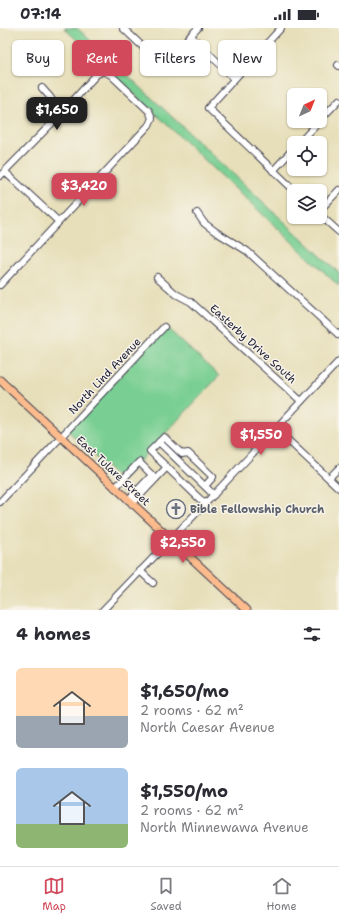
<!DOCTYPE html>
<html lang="en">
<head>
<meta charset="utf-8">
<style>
	:root { --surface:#fff; --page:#f7f7f7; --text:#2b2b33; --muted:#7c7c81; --line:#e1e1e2; --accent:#d1495b }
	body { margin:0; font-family:"Shantell Sans",sans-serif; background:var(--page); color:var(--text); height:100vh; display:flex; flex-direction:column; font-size:15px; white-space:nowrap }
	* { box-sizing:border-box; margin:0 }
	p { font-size:13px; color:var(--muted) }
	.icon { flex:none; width:22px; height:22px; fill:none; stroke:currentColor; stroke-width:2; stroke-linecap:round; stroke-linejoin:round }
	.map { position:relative; height:582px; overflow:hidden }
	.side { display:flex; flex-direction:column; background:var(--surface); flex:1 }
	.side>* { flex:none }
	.guide { position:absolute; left:12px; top:12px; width:315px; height:36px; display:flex; gap:8px }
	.needle { width:26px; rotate:43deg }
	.buttons { position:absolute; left:287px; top:60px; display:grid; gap:8px }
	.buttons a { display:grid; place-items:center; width:40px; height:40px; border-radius:6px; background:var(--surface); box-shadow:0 1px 3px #0004; font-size:20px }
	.price { position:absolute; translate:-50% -34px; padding:0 9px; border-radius:8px; background:var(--accent); color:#fff; font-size:13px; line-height:26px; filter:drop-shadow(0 1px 2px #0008) }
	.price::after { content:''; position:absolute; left:50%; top:24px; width:12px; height:9px; margin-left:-6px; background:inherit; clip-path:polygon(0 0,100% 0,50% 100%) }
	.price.current { background:#222; color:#fff }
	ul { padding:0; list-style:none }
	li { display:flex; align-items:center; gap:12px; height:100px; padding:0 16px }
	li span { display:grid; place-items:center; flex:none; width:112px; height:80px; border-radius:6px; color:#555 }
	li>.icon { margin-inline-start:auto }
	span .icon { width:48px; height:48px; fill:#fffc; stroke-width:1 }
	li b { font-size:17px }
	h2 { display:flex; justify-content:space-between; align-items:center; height:48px; padding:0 16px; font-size:17px }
	.chip { padding:0 14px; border-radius:6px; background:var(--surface); box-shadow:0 1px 3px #0004; font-size:14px; line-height:36px }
	.chip.current { background:var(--accent); color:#fff }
	.status { display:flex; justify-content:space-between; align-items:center; height:28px; padding:0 20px; background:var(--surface); direction:ltr }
	.status svg { height:11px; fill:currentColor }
	.dock { display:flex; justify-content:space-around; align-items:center; height:56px; border-top:1px solid var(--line); background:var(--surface); font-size:11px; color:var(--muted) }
	.dock a { display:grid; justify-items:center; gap:2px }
	.dock .current { color:var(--accent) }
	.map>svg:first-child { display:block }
</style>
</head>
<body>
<div class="status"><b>07:14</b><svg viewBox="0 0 49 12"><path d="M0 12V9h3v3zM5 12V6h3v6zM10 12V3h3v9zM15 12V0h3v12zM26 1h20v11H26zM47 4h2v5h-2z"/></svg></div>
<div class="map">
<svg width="339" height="582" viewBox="0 0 339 582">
	<rect width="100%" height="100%" fill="#f7f3e8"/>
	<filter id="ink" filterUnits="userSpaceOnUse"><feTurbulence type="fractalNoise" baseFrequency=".025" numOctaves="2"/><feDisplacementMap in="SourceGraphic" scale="8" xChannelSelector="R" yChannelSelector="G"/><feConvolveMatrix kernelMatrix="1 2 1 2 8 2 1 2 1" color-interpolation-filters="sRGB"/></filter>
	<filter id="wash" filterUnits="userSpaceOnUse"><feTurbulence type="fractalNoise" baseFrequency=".012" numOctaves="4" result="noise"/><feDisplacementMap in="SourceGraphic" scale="16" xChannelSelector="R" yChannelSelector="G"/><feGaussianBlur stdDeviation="0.9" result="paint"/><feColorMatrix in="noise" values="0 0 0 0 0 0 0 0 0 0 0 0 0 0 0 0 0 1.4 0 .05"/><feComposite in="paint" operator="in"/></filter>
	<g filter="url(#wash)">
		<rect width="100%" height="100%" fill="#e7dfb9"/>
		<g fill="#79cf93" stroke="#4e7867">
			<polygon points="64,0 77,0 339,245 339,258"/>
			<polygon points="166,299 219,348 121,453 68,403"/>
		</g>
	</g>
	<g filter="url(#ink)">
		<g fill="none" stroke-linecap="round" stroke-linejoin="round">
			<g stroke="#403e4e" stroke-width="8">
				<g id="minor">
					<polyline points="123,0 162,37 198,0"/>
					<polyline points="281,0 208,80 295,163"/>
					<polyline points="191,8 234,50"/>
					<polyline points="338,37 339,38"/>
					<polyline points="42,60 50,69 61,86"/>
					<polyline points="320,92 339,72"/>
					<polyline points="308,93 314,99"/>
					<polyline points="299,115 320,93"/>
					<polyline points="273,143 294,120"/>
					<polyline points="5,144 58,193"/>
					<polyline points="0,148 61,86 96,47 103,43 111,47 149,83 152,90 149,97 0,257"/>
					<polyline points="320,182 339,162"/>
					<polyline points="197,185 204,195 216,204 247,223 339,307"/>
					<polyline points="320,187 339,204"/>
					<polyline points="157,249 176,266 191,274 301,373"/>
					<polyline points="275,400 339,460"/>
					<polyline points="159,414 214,467"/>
					<polyline points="329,450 339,440"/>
					<polyline points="130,457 137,464"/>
					<polyline points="205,458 213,449 188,425 182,426 164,409 150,423 205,476"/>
					<polyline points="115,460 139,434 152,447 128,472"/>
					<polyline points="0,474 164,299"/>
					<polyline points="132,476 167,439"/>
					<polyline points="140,543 153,555"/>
					<polyline points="103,582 205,476 339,333"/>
				</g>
			</g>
			<g stroke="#403e4e" stroke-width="9">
				<polyline id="major" points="0,352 247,582"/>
			</g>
			<use href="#minor" stroke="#fff" stroke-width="6"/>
			<use href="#major" stroke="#fbbb8d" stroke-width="7"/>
		</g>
	</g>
	<defs>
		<g id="church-ring" transform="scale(1)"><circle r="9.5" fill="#f7f3e8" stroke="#6b7280" stroke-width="1.5"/><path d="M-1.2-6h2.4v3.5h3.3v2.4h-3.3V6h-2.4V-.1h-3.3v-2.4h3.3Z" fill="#6b7280"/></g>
	</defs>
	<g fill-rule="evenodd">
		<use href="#church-ring" x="176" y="481"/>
	</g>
	<g text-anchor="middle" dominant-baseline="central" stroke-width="3" stroke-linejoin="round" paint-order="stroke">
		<g font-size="11" fill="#22223b" stroke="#f7f3e8">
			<text transform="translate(253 316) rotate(42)">Easterby Drive South</text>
			<text transform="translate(105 348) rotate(-47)">North Lind Avenue</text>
			<text transform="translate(113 443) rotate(43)">East Tulare Street</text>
		</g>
		<g font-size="11" font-weight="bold" fill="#5b616d" stroke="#f7f3e8" text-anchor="start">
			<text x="190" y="481">Bible Fellowship Church</text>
		</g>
	</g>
</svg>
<div class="buttons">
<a><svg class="needle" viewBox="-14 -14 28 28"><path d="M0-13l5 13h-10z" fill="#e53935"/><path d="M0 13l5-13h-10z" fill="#7c7c81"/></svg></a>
<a><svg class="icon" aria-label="locate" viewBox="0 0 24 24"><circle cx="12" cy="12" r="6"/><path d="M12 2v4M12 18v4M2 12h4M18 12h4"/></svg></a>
<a><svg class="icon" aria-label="layers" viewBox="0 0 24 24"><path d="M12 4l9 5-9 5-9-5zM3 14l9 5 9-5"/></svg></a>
</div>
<b class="price current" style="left:57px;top:103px">$1,650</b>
<b class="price" style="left:84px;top:179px">$3,420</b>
<b class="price" style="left:261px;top:428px">$1,550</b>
<b class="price" style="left:183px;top:536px">$2,550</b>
<div class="guide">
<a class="chip">Buy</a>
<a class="chip current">Rent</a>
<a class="chip">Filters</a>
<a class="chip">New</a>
</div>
</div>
<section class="side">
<h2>4 homes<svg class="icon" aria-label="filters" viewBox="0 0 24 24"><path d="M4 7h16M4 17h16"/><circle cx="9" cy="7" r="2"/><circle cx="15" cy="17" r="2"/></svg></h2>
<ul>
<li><span style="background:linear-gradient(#ffd9b3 60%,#9aa5b1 0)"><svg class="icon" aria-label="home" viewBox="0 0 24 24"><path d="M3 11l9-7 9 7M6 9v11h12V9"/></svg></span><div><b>$1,650/mo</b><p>2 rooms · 62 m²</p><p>North Caesar Avenue</p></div></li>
<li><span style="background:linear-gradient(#a9c7e8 70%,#8fb573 0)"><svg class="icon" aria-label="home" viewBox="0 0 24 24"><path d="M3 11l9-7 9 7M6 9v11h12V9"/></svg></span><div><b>$1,550/mo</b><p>2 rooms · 62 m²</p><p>North Minnewawa Avenue</p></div></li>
</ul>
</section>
<nav class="dock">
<a class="current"><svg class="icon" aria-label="map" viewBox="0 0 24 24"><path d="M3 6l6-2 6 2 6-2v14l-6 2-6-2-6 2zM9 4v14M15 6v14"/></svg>Map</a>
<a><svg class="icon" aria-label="saved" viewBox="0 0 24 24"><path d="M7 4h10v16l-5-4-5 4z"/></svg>Saved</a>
<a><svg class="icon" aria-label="home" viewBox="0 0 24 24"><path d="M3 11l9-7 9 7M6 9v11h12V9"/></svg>Home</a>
</nav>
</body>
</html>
